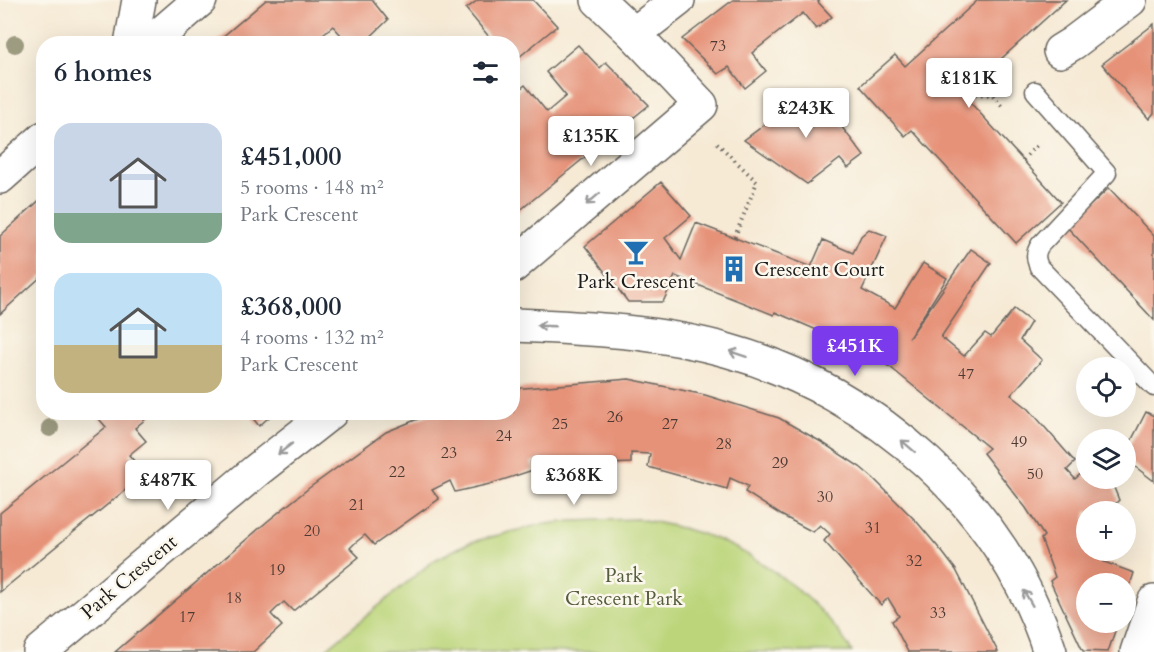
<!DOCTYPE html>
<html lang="en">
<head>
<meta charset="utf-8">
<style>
	:root { --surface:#fff; --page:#f6f6f7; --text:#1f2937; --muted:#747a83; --accent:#7c3aed }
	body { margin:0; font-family:Cardo,serif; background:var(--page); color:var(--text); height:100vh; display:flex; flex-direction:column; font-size:22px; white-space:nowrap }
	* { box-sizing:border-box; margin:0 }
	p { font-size:20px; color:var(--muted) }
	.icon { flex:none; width:33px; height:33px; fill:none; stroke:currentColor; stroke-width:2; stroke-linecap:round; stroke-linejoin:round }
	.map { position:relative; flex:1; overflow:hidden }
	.drawer { position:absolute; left:36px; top:36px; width:484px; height:384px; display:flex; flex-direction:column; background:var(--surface); border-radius:24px; box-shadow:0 6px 24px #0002 }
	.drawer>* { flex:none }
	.buttons { position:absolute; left:1076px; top:357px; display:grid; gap:12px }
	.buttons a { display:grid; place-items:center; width:60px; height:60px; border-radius:50%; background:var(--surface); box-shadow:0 6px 24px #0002; font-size:30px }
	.price { position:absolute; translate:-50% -51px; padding:0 14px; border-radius:6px; background:#fff; color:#222; font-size:20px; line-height:39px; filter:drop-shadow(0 2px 3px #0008) }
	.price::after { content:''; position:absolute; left:50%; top:36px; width:18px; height:14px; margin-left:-9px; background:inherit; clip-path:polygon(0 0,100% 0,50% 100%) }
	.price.active { background:var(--accent); color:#fff }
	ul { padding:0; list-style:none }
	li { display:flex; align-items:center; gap:18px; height:150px; padding:0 18px }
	li span { display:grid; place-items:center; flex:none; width:168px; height:120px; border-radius:18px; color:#555 }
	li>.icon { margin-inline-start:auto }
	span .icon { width:72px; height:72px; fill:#fffc; stroke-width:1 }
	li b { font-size:26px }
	h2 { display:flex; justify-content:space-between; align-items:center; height:72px; padding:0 18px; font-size:26px }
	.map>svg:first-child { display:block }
</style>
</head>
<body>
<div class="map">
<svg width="1154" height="652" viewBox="0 0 1154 652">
	<rect width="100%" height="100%" fill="#fbf7ec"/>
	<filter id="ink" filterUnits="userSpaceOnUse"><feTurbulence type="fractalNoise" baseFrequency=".0167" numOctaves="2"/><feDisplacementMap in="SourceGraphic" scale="12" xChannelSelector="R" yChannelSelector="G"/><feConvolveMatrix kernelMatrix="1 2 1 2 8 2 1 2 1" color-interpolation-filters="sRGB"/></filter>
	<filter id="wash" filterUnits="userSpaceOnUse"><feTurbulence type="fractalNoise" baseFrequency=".008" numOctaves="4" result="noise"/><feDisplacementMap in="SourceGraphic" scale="24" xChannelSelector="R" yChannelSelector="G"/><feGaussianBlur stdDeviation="1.35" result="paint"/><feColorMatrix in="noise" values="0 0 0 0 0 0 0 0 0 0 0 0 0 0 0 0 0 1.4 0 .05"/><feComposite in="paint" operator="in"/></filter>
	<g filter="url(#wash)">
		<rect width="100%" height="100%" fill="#f6ead5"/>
		<path fill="#bcd57a" stroke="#6c784b" stroke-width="1.5" d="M638 519C667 524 696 530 723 542 770 563 826 607 852 652H323L433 561 468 543 538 525 572 521Z"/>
		<g id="blocks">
			<g fill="#e69278">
				<polygon points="266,0 372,0 388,20 363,44 349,44 333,26 323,34 331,44 214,44"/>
				<polygon points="478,0 533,0 557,26 513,62 513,44 495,44 466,9"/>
				<polygon points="733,0 820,0 818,2 832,17 816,29 803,13 752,53 766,71 745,88 729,67 718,74 682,39"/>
				<polygon points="978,0 1066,0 969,88 968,100 1061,202 1016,243 912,130 905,136 860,86 895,55 905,66"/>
				<polygon points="1154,24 1154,113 1149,119 1102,64"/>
				<polygon points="578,45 600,68 606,62 649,105 513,216 513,95 525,85 547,112 566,96 546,72"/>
				<polygon points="813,89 864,156 848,168 840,159 807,184 744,140"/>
				<polygon points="661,182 691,216 665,238 681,260 696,223 811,267 823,240 853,253 861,236 869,229 887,236 862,290 895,308 923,263 947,278 909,338 971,249 991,263 941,337 964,356 985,333 991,337 1014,309 1031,322 1020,340 1042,360 1011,395 1029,409 1075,462 1067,470 1075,479 1086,469 1086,478 1110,478 1119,500 1107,512 1086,512 1086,550 1096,550 1104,562 1134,573 1125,600 1125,584 1086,584 1086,622 1118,622 1108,652 1083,651 1050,581 1055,577 1041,539 1044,536 1026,508 983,453 989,448 890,367 854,346 775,312 774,315 675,276 663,302 628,302 585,246"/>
				<polygon points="1109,188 1154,236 1154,320 1067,227"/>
				<polygon points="44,196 44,274 0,314 0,236"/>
				<polygon points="629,379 705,395 779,418 823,443 860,467 873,478 917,522 943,553 956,570 998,652 908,652 892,621 899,616 888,598 881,605 824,541 830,534 820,525 813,532 781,515 745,492 748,486 730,478 727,489 648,467 650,454 631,453 631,463 550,467 550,460 541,460 531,462 533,470 490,484 455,492 450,481 432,490 439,499 374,545 365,535 355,543 350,548 359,557 293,611 284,602 276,609 271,614 282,626 253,652 115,652 269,520 309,488 386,432 435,412 513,412 513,389"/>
				<polygon points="93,412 154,412 135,428 146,441 129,455 145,474 0,592 0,513 106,427"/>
				<polygon points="248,412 275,412 259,426"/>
				<polygon points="1146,412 1154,416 1154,481 1125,459 1125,453"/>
			</g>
		</g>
	</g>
	<g filter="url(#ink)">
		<use href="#blocks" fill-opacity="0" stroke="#68645d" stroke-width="1.5"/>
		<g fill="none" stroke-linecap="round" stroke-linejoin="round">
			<g stroke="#68645d" stroke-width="21">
				<path id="lane" d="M1035 91 1107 173 1040 245C1035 253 1035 258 1039 267L1154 387"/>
			</g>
			<g stroke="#68645d" stroke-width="36">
				<g id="street">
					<polyline points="634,34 678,0"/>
					<polyline points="131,44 139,0"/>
					<polyline points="1060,51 1073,43 1130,0"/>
					<polyline points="513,266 701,105 634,34 598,0"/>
					<path d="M513 325C585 328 659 331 729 351 875 392 1004 506 1050 652"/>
					<polyline points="40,652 257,470 331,412"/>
					<polyline points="1137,652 1154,602"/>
				</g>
			</g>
			<g stroke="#68645d" stroke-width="36">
				<g id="secondary">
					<polyline points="149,44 200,0"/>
					<polyline points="0,177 44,138"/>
				</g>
			</g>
			<g stroke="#68645d" stroke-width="4" stroke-dasharray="1.5 4.5" stroke-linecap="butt">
				<polyline points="969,94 993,95 1004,108"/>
				<polyline points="717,143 757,182 734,239"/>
				<polyline points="1023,160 1037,145"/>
			</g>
			<use href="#lane" stroke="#fff" stroke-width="18"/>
			<use href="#street" stroke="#fff" stroke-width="33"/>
			<use href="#secondary" stroke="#fff" stroke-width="33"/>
		</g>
		<g fill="#9d9c81">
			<circle cx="15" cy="44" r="9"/>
			<circle cx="50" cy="428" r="9"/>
		</g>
		<defs><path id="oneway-shaft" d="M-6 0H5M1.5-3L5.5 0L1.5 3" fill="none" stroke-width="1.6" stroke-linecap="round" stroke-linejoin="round" transform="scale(1.5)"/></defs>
		<g stroke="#999">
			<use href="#oneway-shaft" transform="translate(593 199) rotate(139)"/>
			<use href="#oneway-shaft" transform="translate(546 326) rotate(-178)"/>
			<use href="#oneway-shaft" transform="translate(738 354) rotate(-162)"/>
			<use href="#oneway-shaft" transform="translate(908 446) rotate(-139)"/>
			<use href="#oneway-shaft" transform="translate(285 449) rotate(142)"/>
			<use href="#oneway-shaft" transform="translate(1028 598) rotate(-120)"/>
		</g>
	</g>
	<defs>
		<g id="bar-bare" transform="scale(2.07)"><path d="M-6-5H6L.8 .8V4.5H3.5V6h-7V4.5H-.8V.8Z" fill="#1f6fb2" stroke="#fbf7ec" stroke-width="2.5" paint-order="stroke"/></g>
		<g id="building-bare" transform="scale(2.07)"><path d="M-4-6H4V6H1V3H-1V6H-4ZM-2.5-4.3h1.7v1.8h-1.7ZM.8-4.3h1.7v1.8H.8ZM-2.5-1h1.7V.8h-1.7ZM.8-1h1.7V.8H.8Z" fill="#1f6fb2" stroke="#fbf7ec" stroke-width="2.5" paint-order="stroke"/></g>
	</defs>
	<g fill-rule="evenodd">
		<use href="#bar-bare" x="636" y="252"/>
		<use href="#building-bare" x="734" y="269"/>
	</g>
	<g text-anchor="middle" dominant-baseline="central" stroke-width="5" stroke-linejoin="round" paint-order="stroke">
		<g font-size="16" fill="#4e3a33">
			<text x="718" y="46">73</text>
			<text x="966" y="374">47</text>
			<text x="615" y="417">26</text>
			<text x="560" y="424">25</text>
			<text x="670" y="424">27</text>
			<text x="504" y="436">24</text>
			<text x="1019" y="442">49</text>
			<text x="724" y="444">28</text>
			<text x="449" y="453">23</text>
			<text x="780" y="463">29</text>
			<text x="397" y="472">22</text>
			<text x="1035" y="474">50</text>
			<text x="825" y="497">30</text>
			<text x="357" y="505">21</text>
			<text x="873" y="528">31</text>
			<text x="312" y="531">20</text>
			<text x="914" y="561">32</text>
			<text x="277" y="570">19</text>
			<text x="234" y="598">18</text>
			<text x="938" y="613">33</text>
			<text x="187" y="617">17</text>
		</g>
		<g font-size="20" fill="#1c1c1c" stroke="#fbf7ec" text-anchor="start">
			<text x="754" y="269">Crescent Court</text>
			<text x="636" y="281" text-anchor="middle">Park Crescent</text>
		</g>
		<g font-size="20" fill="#545d3d" stroke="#fbf7ec">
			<text x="624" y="575">Park<tspan x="624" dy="23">Crescent Park</tspan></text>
		</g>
		<g font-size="20" fill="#1c1c1c" stroke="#fbf7ec">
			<text transform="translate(129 577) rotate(-40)">Park Crescent</text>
		</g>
	</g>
</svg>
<div class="buttons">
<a><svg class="icon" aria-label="locate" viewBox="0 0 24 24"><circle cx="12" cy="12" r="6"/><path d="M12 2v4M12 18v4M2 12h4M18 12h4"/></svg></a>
<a><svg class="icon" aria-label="layers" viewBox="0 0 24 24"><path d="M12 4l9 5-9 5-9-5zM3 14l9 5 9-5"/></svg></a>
<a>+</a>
<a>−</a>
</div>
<b class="price" style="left:969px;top:109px">£181K</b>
<b class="price" style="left:806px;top:139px">£243K</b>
<b class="price" style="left:591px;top:167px">£135K</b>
<b class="price active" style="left:855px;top:377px">£451K</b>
<b class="price" style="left:574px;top:506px">£368K</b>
<b class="price" style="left:168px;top:511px">£487K</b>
<section class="drawer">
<h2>6 homes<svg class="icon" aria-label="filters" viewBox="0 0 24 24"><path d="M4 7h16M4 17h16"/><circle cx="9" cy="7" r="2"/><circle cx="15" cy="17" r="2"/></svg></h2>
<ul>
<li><span style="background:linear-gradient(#c9d6e8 75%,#7fa58c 0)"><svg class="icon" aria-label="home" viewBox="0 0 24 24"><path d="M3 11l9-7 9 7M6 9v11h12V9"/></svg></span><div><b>£451,000</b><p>5 rooms · 148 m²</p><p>Park Crescent</p></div></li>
<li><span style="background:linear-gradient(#bfe0f5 60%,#c2b280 0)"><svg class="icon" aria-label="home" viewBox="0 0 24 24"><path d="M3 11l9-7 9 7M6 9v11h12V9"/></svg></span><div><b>£368,000</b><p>4 rooms · 132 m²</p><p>Park Crescent</p></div></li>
</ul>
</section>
</div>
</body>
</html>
